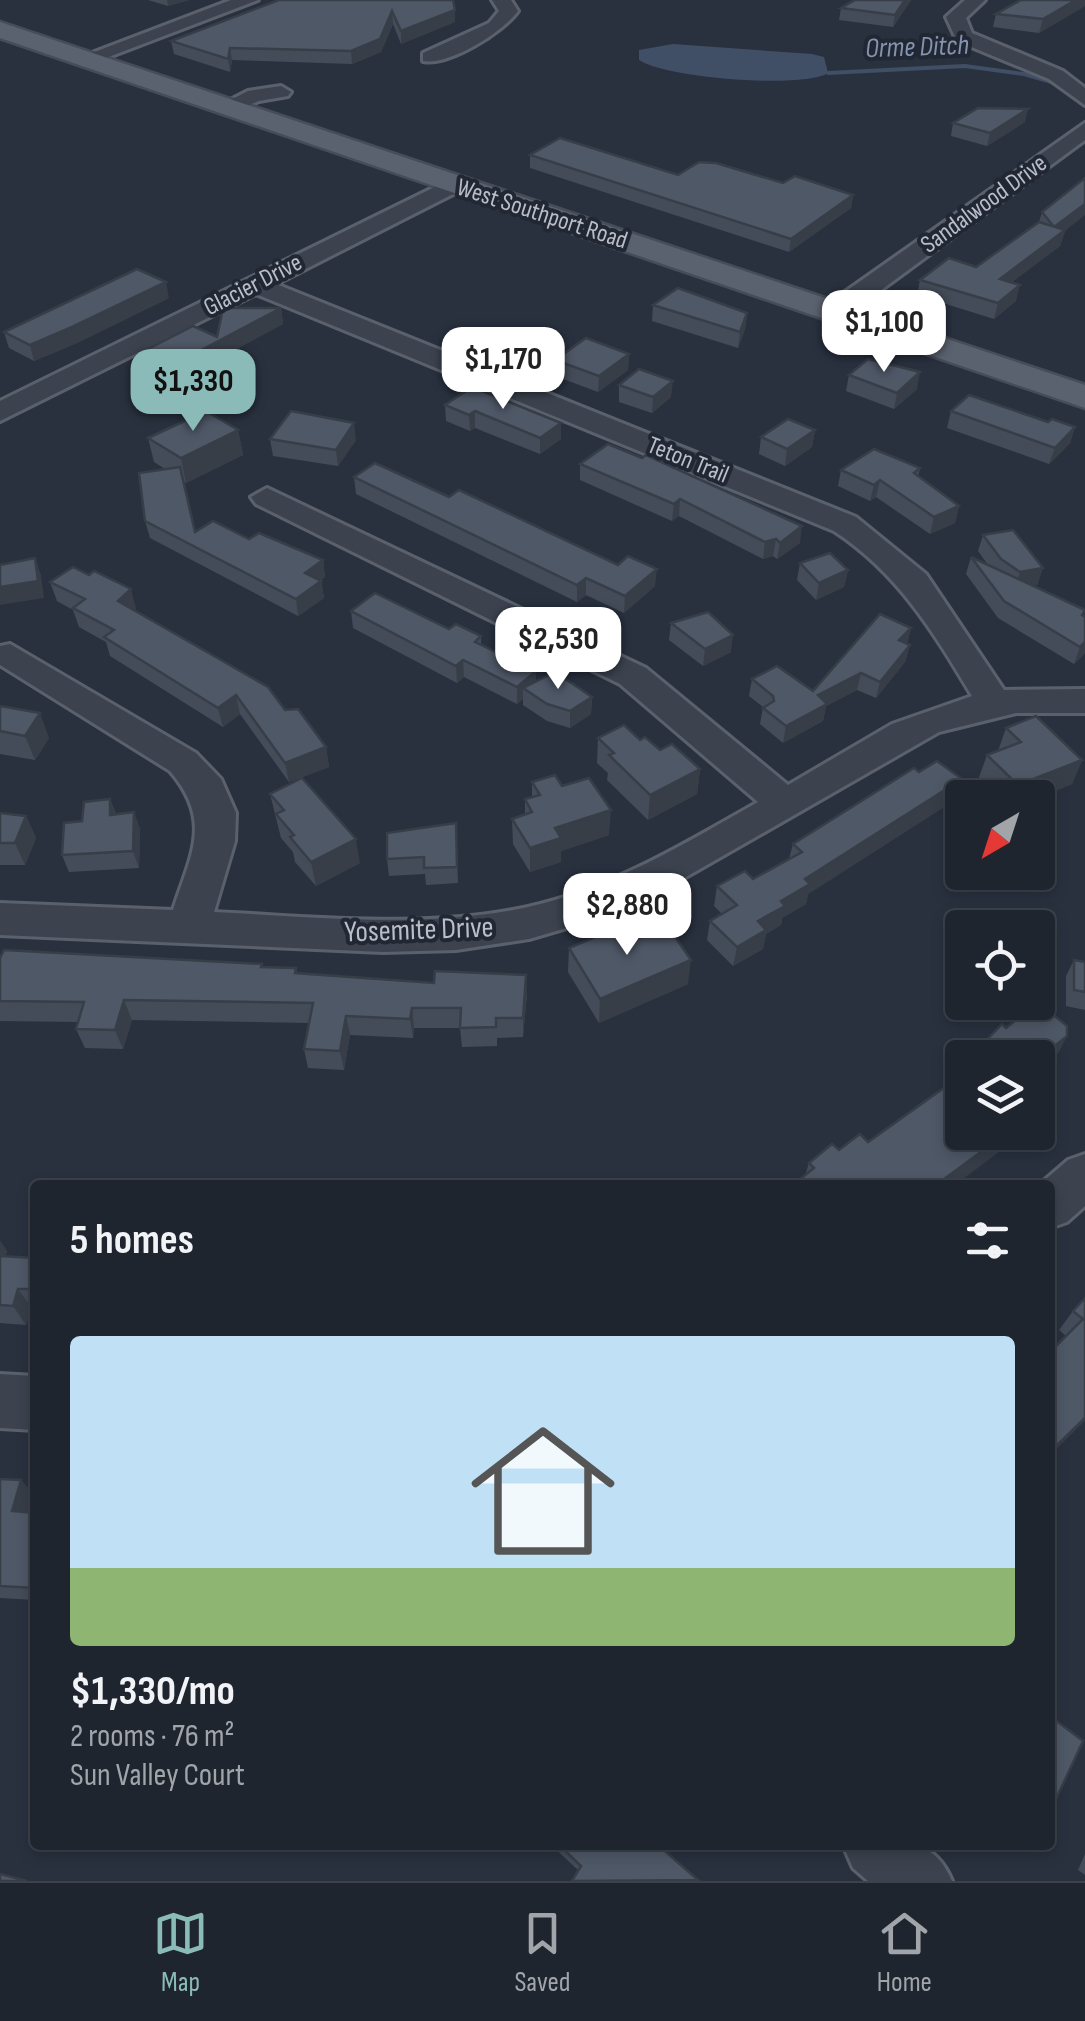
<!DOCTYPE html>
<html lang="en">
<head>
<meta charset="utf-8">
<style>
	:root { --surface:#1f252f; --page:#2c313b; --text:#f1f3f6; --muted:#a1a5aa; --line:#3c424b; --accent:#8bbbb9 }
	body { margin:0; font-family:"Sofia Sans Condensed",sans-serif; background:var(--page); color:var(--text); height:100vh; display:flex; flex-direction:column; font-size:38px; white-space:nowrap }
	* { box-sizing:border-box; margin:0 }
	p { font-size:32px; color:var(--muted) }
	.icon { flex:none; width:55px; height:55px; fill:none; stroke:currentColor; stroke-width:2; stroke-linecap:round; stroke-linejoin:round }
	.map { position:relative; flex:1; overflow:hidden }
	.drawer { position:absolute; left:30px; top:1180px; width:1025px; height:670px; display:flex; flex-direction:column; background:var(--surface); border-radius:10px; box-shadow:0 5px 15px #0003,0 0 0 2px var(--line) }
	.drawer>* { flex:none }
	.needle { width:65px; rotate:219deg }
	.fabs { position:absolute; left:945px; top:780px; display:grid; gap:20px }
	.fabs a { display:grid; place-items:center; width:110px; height:110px; border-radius:10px; background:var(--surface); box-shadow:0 5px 15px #0003,0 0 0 2px var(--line); font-size:50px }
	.price { position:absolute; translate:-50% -85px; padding:0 22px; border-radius:20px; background:#fff; color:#222; font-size:32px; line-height:65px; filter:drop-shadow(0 2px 5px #0008) }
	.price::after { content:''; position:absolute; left:50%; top:60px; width:30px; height:22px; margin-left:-15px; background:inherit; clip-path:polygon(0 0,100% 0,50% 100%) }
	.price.on { background:var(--accent); color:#111 }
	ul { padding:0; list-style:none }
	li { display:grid; align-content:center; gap:20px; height:530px; padding:0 40px }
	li+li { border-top:2px solid var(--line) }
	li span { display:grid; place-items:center; height:310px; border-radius:10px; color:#555 }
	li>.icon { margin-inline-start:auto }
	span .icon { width:180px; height:180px; fill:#fffc; stroke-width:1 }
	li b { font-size:42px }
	h2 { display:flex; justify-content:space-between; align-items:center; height:120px; padding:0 40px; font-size:42px }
	.tab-bar { display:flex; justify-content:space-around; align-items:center; height:140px; border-top:2px solid var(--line); background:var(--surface); font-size:28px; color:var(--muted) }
	.tab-bar a { display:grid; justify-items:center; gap:5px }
	.tab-bar .on { color:var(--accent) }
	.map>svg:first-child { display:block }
</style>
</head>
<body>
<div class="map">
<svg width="1085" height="1881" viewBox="0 0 1085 1881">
	<rect width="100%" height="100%" fill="#29313f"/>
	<path fill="#404e66" d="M673 44 812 54 824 57 828 73C803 89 664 78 639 60V50Z"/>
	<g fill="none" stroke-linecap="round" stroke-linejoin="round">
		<polyline stroke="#404e66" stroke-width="4" points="828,73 965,66 1024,74 1062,85"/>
		<g stroke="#5a616c" stroke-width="6">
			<g id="minor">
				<polygon points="231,0 258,0 93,63 76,59"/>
				<path d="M492 0H511L518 11C503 32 449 66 423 61V53L489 23 499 11Z"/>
				<polygon points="965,0 985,0 966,18 972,33 1063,71 1085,88 1085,105 1049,79 957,41 946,17"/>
				<polygon points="281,86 291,92 288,96 259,101 228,113 217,107 248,91"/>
				<polygon points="1085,123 1085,140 843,318 825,318 821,312 825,306"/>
				<path d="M453 178 461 180V190L276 284 856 517 926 574 1004 690 1085 689V713H1016L939 732 665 889 580 924 529 939 456 950 383 952 0 935V903L173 910C191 854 213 821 170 771L0 665V646L10 644 196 753 221 779 236 813 235 841 214 912C318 917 426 929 528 907 610 889 686 843 758 802L620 684 256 504 251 497 267 488 646 668 788 785 892 724 972 696C933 631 898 573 834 531L256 294 0 421V401Z"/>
				<polygon points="1085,1154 1085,1206 1067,1222 1050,1228 1050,1185 1039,1185 1068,1160"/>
				<polygon points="0,1374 35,1376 35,1430 0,1428"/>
				<path d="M843 1845C892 1845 931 1830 952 1881H868L853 1868Z"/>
			</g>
		</g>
		<g stroke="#464c58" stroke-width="5">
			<polygon id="major" points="0,22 1085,385 1085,408 0,38"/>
		</g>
		<use href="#minor" fill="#3c434f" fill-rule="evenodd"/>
		<use href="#major" fill="#5b626f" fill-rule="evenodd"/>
	</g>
	<g fill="#444c59">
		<polygon points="148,0 189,0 168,6"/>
		<polygon points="279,0 455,10 455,22 401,44 393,24 381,52 352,64 232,60 230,72 174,54 171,41"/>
		<polygon points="911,0 893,27 839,20 841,8"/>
		<polygon points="1085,0 1085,6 1039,33 993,27 996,14"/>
		<polygon points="1025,122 987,146 951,136 953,123"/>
		<polygon points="530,155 678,175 783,183 853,195 851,208 789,252 530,168"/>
		<polygon points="1042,212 1065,231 1060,246 1012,282 1016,301 994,319 917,295 920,280 976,267 1039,222"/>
		<polygon points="169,298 77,343 34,361 9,348 4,332"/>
		<polygon points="653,305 747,313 745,329 738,348 652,321"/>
		<polygon points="281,308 283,324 176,381 148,367 144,351 217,337"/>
		<polygon points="629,354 628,370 598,392 555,376 555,360"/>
		<polygon points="849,375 917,389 894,409 846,391"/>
		<polygon points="619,385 671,397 652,413 619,402"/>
		<polygon points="472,387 561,439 540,454 475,428 470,431 446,421 445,405"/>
		<polygon points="951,411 1048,422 1075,427 1070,443 1049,464 947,428"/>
		<polygon points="238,430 243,455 186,483 183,481 195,532 249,539 323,560 325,577 321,580 324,598 298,616 150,538 145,521 165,469 154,462 148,438"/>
		<polygon points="815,430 812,447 785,466 759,454 761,437"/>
		<polygon points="270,439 356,440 338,466 273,456"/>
		<polygon points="608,444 800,543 777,559 773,556 763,559 679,516 672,521 580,480 580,464"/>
		<polygon points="920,468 918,477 959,506 955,523 930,534 876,497 870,501 838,486 841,470"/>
		<polygon points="354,477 449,497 655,586 624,613 586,595 577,602 356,494"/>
		<polygon points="983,535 1043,568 1037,585 1034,586 1085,617 1085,653 1074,664 998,618 966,574 971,557 988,565 978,551"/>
		<polygon points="800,563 848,570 844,587 816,600 797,580"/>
		<polygon points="50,582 136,608 134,610 285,710 326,747 329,767 289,782 240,714 223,727 110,656 106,642 79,627 73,610 57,601"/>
		<polygon points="351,611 481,636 481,645 536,671 536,682 592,697 591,714 570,728 547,721 523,705 523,699 517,704 464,677 457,683 353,628"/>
		<polygon points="671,623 731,652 703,666 669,640"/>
		<polygon points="911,628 907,644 910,645 905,662 876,698 857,690 826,706 823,721 783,743 760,724 763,707 749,696 752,679 813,691"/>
		<polygon points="0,706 49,738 35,760 0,754"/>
		<polygon points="1006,728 1082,760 1072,784 1038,798 996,798 978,780 987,755 998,751"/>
		<polygon points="598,738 640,740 700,769 697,794 648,820 607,780 608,773 597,763"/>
		<polygon points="919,772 962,779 955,800 808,894 806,904 782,918 781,925 766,934 763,949 733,966 707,940 710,921 722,914 714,906 717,886 753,879 789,859 793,844"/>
		<polygon points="532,782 562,786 609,835 561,851 561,862 530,872 513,844 512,819 525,815 525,799 532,797"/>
		<polygon points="270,794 360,863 316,886 295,862 293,852 281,838"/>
		<polygon points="110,799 116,814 140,828 139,868 69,872 62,855 82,821"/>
		<polygon points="0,813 26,816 36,838 25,865 0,865"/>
		<polygon points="456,823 458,883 426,885 425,874 389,876 387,859"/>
		<polygon points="638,938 688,984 599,1023 568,972 569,948"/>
		<polygon points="0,958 296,968 297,973 527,994 523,1037 497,1038 497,1046 462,1047 460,1028 414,1028 413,1038 350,1035 344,1070 308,1068 304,1049 309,1023 132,1020 123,1049 85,1048 76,1029 79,1022 0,1021"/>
		<polygon points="1074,960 1085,962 1085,1010 1066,1006 1066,976"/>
		<polygon points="1006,1028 1059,1052 1038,1069 1038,1058 973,1058 977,1050"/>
		<polygon points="962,1132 1015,1132 1007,1146 805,1176 809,1163 839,1150 868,1142"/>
		<polygon points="0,1241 7,1251 5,1257 35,1258 35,1308 32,1308 26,1325 0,1323"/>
		<polygon points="1085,1298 1085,1420 1050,1455 1050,1352 1066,1336 1059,1330 1073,1311"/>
		<polygon points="0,1479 21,1480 35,1496 31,1512 35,1513 35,1600 0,1598"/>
		<polygon points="551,1845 658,1845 578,1870"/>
		<polygon points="1085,1854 1085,1875 1078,1870"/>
	</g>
	<g fill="#373e48">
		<polygon points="167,0 189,0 168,6"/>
		<polygon points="905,0 911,0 893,27 895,15"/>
		<polygon points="1076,0 1085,0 1085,6 1039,33 1043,19"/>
		<polygon points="455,10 455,22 401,44 401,31"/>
		<polygon points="392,11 393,24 381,52 352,64 351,51"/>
		<polygon points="230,48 232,60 230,72 228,59"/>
		<polygon points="1028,109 1025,122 987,146 990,133"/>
		<polygon points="853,195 851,208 789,252 791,239"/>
		<polygon points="1085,204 1085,215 1065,231 1060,246 996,294 1000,279 1054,227"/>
		<polygon points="166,282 169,298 77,343 34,361 30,345"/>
		<polygon points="1020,285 1016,301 994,319 998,303"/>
		<polygon points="281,308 283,324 176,381 173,365"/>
		<polygon points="747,313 745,329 738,348 740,332"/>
		<polygon points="629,354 628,370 598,392 599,376"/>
		<polygon points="920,372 917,389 894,409 897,393"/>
		<polygon points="673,381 671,397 652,413 653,397"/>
		<polygon points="475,411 475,428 470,431 469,415"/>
		<polygon points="354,423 356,440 338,466 336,450"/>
		<polygon points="561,423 561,439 540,454 540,438"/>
		<polygon points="1075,427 1070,443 1049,464 1055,448"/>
		<polygon points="238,430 243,455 186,483 181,458"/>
		<polygon points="815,430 812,447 785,466 787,449"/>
		<polygon points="880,480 876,497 870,501 874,485"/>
		<polygon points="680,499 679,516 672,521 674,504"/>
		<polygon points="959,506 955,523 930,534 934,517"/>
		<polygon points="802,526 800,543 777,559 780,543"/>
		<polygon points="776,539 773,556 763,559 765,542"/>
		<polygon points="35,558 41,575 44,598 0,605 0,587"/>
		<polygon points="323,560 325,577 308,589 305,573"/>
		<polygon points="1043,568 1037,585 1015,589 1020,572"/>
		<polygon points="657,569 655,586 624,613 625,596"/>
		<polygon points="848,570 844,587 816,600 819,583"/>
		<polygon points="586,578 586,595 577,602 577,585"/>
		<polygon points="321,581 324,598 298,616 296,599"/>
		<polygon points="131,589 136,608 124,620 118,601"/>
		<polygon points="911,628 907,644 899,640"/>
		<polygon points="733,635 731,652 703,666 705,649"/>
		<polygon points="1085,642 1085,653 1074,664 1080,647"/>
		<polygon points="910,645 905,662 876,698 880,682"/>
		<polygon points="463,660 464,677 457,683 456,666"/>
		<polygon points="536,671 536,688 523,688 523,699 517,704 517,687"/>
		<polygon points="861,673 857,690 826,706 823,721 783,743 786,726 818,695"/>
		<polygon points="236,695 240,714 223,727 218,708"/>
		<polygon points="592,697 591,714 570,728 570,711"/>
		<polygon points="40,713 49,738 35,760 25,736"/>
		<polygon points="326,747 329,767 289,782 285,763"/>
		<polygon points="1082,760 1072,784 1038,798 1013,798 1018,785"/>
		<polygon points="700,769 697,794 648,820 650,795"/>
		<polygon points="962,779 955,800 808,894 806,904 782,918 781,925 766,934 763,949 733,966 737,947 758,921 805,879"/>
		<polygon points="110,799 116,816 110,815"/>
		<polygon points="611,810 609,835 561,851 561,862 530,872 530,848 555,828"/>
		<polygon points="134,812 140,828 139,868 133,851"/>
		<polygon points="26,816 36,838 25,865 15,843"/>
		<polygon points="356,839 360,863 316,886 311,862"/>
		<polygon points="691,960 688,984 599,1023 600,999"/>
		<polygon points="526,975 527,994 523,1037 523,1018"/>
		<polygon points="124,1000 132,1020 123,1049 115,1030"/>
		<polygon points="412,1008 414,1028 413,1038 410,1019"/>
		<polygon points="346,1016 350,1035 344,1070 340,1051"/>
		<polygon points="1067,1036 1059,1052 1038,1069 1038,1060"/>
		<polygon points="1008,1132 1015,1132 1007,1146 955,1185 936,1185"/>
		<polygon points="0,1241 7,1251 0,1274"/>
		<polygon points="18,1289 32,1308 26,1325 13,1306"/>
		<polygon points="1085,1418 1085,1420 1050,1455 1050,1452"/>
		<polygon points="21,1480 35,1496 27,1526 12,1511"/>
	</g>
	<g fill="#4f5867" stroke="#373e48" stroke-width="2.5">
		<polygon points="279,0 453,0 455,10 401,31 392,11 380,39 351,51 230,48 228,59 171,41"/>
		<polygon points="855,0 905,0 895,15 841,8"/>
		<polygon points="1021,0 1076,0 1043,19 996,14"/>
		<polygon points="978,108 1028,109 990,133 953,123"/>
		<polygon points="560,138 678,175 699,162 716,163 783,183 795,176 853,195 791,239 530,155"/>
		<polygon points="1085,178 1085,204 1054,227 1042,212"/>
		<polygon points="1039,222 1065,230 1000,279 1020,285 998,303 920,280 949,258 976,267"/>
		<polygon points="137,269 166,282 72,327 30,345 4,332"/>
		<polygon points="678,288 747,313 740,332 653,305"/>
		<polygon points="223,308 281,308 173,365 144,351 193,326 217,337"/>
		<polygon points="586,338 629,354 599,376 555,360"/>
		<polygon points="868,359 920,372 897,393 849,375"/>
		<polygon points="639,369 673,381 653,397 619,385"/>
		<polygon points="472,387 561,423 540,438 475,411 469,415 445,405"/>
		<polygon points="969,395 1048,422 1052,419 1075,427 1055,448 951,411"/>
		<polygon points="206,411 238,430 181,458 148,438"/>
		<polygon points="291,411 354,423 336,450 270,439"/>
		<polygon points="788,419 815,430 787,449 761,437"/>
		<polygon points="608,444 642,458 646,455 802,526 780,543 776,539 765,542 680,499 674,504 580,464"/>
		<polygon points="874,449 920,468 914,473 959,506 934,517 880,480 874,485 841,470"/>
		<polygon points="375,463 449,497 459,490 618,565 628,556 657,569 625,596 586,578 577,585 354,477"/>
		<polygon points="180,467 195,532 213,521 249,539 259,533 323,560 305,573 321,581 296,599 145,521 139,473"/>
		<polygon points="1013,530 1043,568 1020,572 1001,559 983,535"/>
		<polygon points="830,553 848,570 819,583 800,563"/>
		<polygon points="971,557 1085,610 1082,615 1085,617 1085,642 1080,647 1004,601"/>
		<polygon points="35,558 38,581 0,587 0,565"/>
		<polygon points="73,567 89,575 94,571 131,589 118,601 268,687 285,710 298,709 326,747 285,763 236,695 218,708 104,637 114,630 73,608 85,599 50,582"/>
		<polygon points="375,593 449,629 456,624 481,636 475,642 536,671 517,687 463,660 456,666 351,611"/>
		<polygon points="708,612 733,635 705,649 671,623"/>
		<polygon points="880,614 911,628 899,640 910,645 880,682 861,673 818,695 827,704 786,726 763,708 774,701 773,696 752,679 777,666 813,691"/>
		<polygon points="555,672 592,697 570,711 547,704 523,688"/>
		<polygon points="0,706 40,713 25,736 0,731"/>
		<polygon points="1036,716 1082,760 1018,785 987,755 1021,742 1006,728"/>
		<polygon points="624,725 640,740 645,737 660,750 672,744 700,769 650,795 609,755 614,753 598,738"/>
		<polygon points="937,761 962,779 805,879 810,884 781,901 785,906 758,921 766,930 737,947 710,921 737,905 717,886 745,871 753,879 802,852 793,844 914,768 919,772"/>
		<polygon points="555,775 562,786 589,778 611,810 555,828 561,838 530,848 512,819 532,812 525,799 540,795 532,782"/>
		<polygon points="302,778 356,839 311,862 290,837 294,835 276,814 284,810 270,794"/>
		<polygon points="110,799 110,815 134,812 133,851 62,855 64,823 82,821 84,802"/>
		<polygon points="0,813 26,816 15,843 0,843"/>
		<polygon points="456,823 457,867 424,868 424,857 387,859 387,833"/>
		<polygon points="628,923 638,938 668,927 691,960 600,999 569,948"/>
		<polygon points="4,950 262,964 261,967 296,968 295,973 434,983 435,971 526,975 523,1018 496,1018 496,1027 460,1028 461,1008 412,1008 410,1019 346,1016 340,1051 304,1049 313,1003 124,1000 115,1030 76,1029 84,1002 0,1001 0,958"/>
		<polygon points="1074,960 1085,962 1085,992 1074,990"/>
		<polygon points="1038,1002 1067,1026 1067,1036 1038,1060 1038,1058 986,1058 977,1050 1002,1024 1006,1028"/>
		<polygon points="955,1080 962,1087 962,1132 1008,1132 936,1185 793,1185 814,1168 809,1163 832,1144 839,1150 860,1134 868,1142"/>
		<polygon points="0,1256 35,1258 35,1289 18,1289 13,1306 0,1305"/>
		<polygon points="1085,1298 1085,1418 1050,1452 1050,1352 1083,1319 1073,1311"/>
		<polygon points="0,1479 21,1480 12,1511 35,1513 35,1588 0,1586"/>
		<polygon points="1050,1716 1083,1741 1050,1812"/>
		<polygon points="559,1845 658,1845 698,1880 572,1881 581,1866"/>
		<polygon points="0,1874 27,1881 0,1881"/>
	</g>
	<g text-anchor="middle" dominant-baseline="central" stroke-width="8" stroke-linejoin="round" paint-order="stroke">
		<g font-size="25" fill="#b9bec9" stroke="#212834">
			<text transform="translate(984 204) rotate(-36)">Sandalwood Drive</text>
			<text transform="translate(542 214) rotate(18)">West Southport Road</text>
			<text transform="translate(253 285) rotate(-27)">Glacier Drive</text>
			<text transform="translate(688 460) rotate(22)">Teton Trail</text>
		</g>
		<g font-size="28" font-style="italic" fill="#8493ae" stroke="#212834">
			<text transform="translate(917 47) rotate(-2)">Orme Ditch</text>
		</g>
		<g font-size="30" fill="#b9bec9" stroke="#212834">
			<text transform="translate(419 930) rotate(-2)">Yosemite Drive</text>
		</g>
	</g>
</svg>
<div class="fabs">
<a><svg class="needle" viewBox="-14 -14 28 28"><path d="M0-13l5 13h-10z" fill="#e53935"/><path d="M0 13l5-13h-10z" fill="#a1a5aa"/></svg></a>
<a><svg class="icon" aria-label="locate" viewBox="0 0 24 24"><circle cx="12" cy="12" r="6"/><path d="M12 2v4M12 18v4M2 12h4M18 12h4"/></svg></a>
<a><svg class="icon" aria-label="layers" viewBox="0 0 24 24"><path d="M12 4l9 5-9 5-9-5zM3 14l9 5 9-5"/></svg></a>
</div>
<b class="price" style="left:884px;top:375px">$1,100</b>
<b class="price" style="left:503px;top:412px">$1,170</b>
<b class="price on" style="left:193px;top:434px">$1,330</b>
<b class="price" style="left:558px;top:692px">$2,530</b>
<b class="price" style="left:627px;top:958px">$2,880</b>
<section class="drawer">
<h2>5 homes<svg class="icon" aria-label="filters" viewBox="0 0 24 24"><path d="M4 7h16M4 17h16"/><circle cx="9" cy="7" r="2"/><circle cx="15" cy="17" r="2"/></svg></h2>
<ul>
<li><span style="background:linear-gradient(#bfe0f5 75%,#8fb573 0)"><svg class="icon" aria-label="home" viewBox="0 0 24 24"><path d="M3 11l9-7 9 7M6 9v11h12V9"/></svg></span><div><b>$1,330/mo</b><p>2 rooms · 76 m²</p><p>Sun Valley Court</p></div></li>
</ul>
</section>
</div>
<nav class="tab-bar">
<a class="on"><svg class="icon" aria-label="map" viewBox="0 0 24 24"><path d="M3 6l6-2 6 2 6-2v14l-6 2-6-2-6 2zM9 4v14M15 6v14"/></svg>Map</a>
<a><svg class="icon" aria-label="saved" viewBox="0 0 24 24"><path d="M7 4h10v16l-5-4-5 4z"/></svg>Saved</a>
<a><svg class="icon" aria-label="home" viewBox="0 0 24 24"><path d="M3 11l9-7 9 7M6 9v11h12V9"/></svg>Home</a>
</nav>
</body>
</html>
